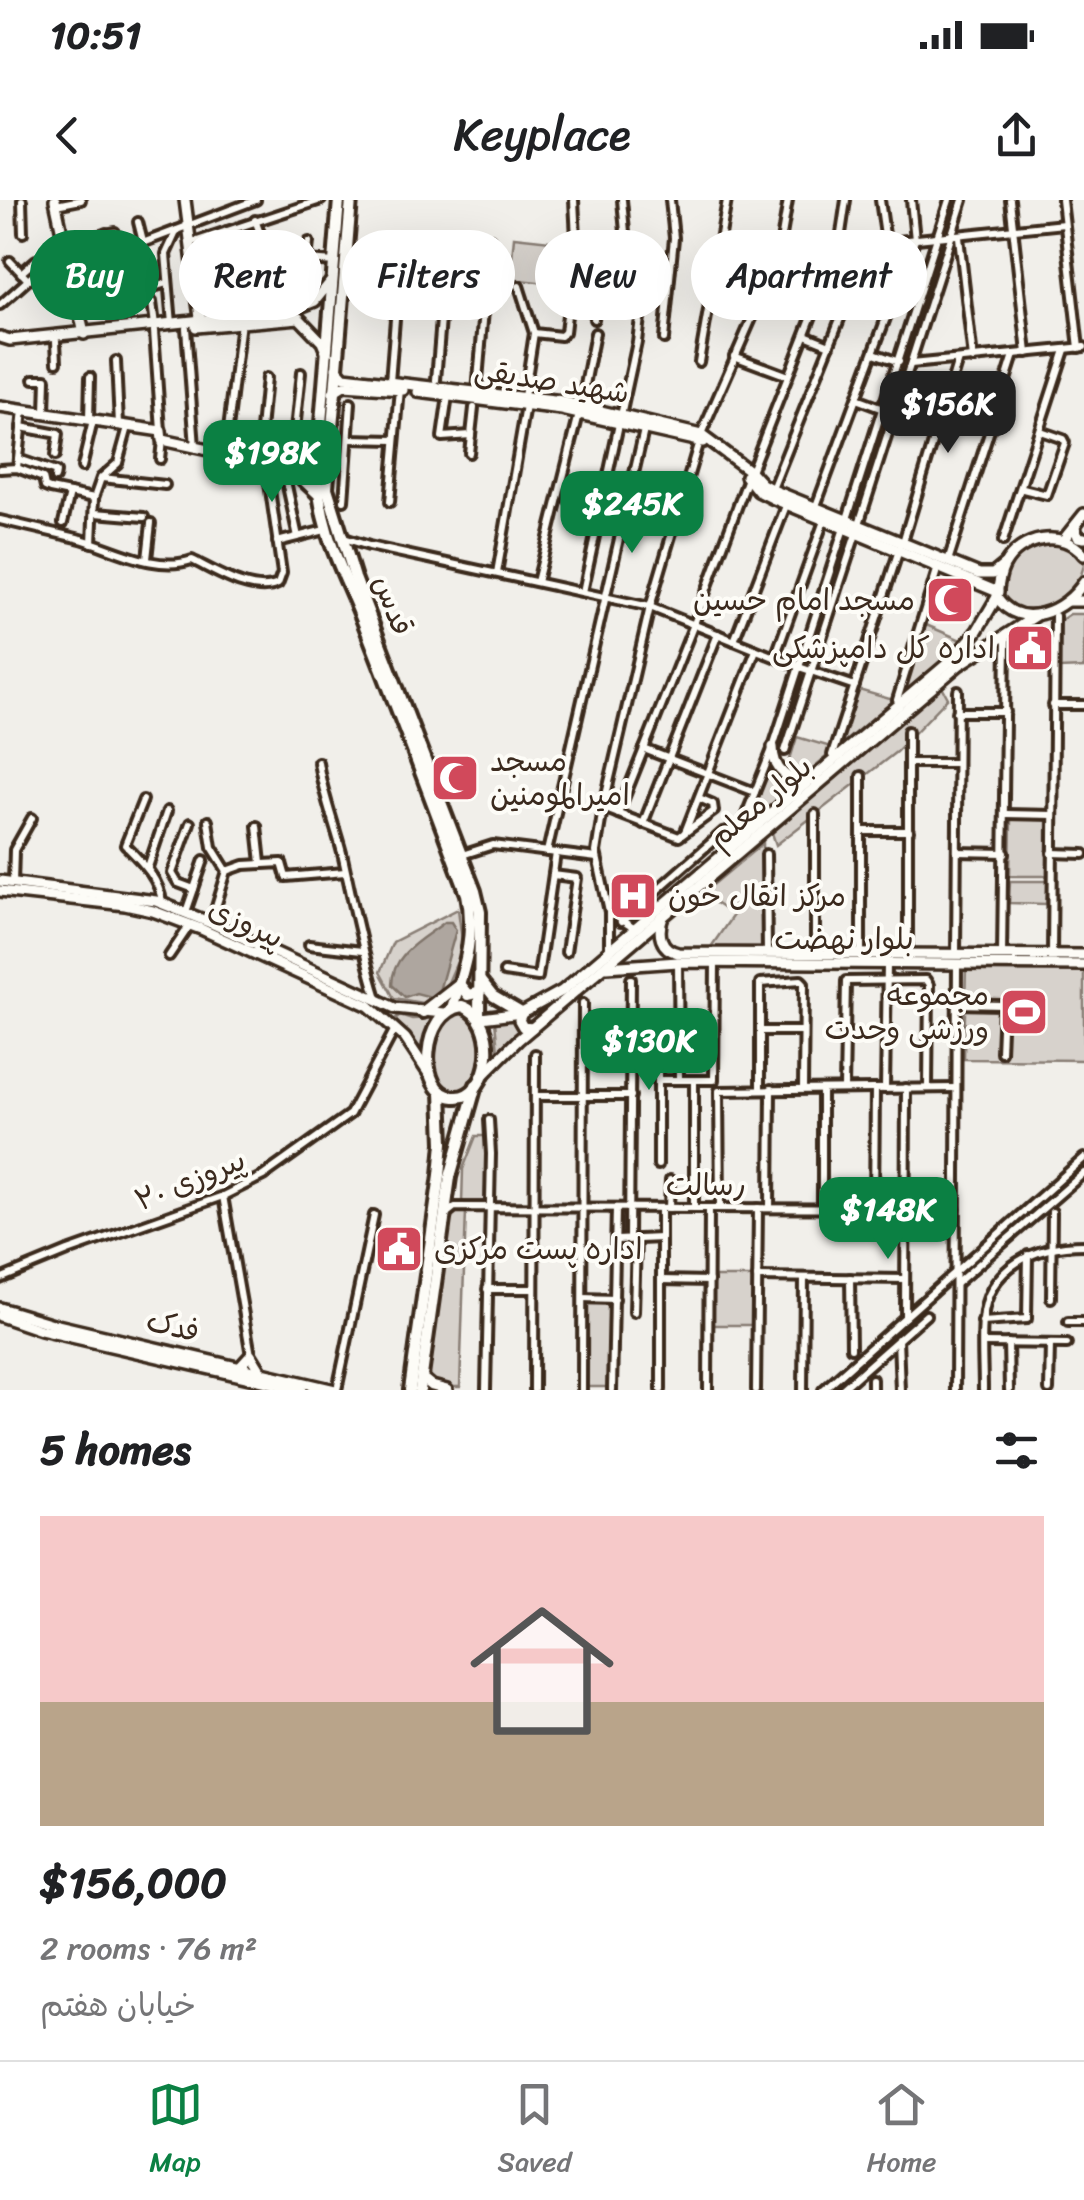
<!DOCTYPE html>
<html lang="en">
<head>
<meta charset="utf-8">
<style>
	:root { --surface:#fff; --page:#f2f2f2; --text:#202124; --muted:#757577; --line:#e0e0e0; --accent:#0b8043 }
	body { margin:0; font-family:Sriracha,"Playpen Sans Arabic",sans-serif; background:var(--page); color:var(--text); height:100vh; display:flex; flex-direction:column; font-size:38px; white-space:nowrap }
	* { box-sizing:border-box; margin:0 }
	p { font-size:32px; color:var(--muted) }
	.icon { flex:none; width:55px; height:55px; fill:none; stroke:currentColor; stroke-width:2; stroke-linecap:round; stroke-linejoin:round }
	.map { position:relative; height:1190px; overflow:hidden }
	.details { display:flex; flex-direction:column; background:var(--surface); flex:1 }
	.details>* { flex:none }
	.hud { position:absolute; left:30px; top:30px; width:1025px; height:90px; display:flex; gap:20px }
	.price { position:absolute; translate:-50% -85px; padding:0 22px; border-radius:20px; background:var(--accent); color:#fff; font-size:32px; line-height:65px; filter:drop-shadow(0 2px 5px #0008) }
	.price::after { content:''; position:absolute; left:50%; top:60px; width:30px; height:22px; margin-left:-15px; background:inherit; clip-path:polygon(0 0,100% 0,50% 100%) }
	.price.selected { background:#222; color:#fff }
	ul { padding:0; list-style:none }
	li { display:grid; align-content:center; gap:20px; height:530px; padding:0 40px }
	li+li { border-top:2px solid var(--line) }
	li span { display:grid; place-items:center; height:310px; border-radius:0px; color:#555 }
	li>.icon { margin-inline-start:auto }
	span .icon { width:180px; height:180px; fill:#fffc; stroke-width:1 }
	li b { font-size:42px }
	h2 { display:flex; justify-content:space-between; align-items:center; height:120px; padding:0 40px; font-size:42px }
	.pill { padding:0 35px; border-radius:45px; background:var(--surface); box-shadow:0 10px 40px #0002; font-size:35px; line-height:90px }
	.pill.selected { background:var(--accent); color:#fff }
	.status { display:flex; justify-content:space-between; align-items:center; height:70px; padding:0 50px; background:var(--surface); direction:ltr }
	.status svg { height:28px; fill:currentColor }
	header { display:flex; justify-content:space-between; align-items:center; height:130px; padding:0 40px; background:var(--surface); font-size:45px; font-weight:600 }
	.tabs { display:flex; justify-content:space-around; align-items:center; height:140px; border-top:2px solid var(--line); background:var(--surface); font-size:28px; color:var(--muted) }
	.tabs a { display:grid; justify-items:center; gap:5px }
	.tabs .selected { color:var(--accent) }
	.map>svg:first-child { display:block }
</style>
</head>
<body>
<div class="status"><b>10:51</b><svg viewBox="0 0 49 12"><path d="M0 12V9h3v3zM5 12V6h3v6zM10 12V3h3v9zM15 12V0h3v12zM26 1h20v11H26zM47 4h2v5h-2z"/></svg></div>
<header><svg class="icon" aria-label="back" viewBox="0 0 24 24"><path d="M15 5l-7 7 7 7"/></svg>Keyplace<svg class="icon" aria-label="share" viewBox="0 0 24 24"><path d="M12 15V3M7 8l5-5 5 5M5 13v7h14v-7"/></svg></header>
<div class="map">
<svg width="1084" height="1190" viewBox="0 0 1084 1190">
	<rect width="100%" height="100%" fill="#f1efea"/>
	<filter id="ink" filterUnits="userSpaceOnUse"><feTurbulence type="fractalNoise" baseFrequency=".01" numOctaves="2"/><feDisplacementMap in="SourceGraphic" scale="20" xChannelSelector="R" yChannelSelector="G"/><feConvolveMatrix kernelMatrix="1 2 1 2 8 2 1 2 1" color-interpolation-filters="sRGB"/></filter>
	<g filter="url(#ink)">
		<g fill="#d7d2cc" stroke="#897e75" stroke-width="2.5">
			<polygon points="514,37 569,43 565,85 510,79"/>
			<path d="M1045 344 1071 347 1084 364C1079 393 1052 407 1025 413L1005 400C997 371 1019 349 1045 344Z"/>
			<polygon points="1070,414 1084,414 1084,468 1058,469 1058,422"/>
			<polygon points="917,421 961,440 947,456 808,572 787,569 797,537 834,548 852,488 893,500"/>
			<polygon points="942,487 948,498 896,552 776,645 772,633"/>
			<polygon points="769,565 786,580 795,583 747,626"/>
			<polygon points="1011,619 1047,620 1047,676 1010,676"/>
			<polygon points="763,643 764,747 711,747 733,715 702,694"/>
			<polygon points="1010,681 1048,681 1046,704 1009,703"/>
			<polygon points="458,709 463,748 443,794 422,803 394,798 380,772 393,742"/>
			<polygon points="966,764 1084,765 1084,860 964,859"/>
			<path d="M458 809 475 818C485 845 488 872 463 892H447C426 870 431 843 443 818Z"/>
			<polygon points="400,815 412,819 434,818 424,852 395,819"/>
			<polygon points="515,820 520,831 498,851 495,822"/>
			<polygon points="476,936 489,936 485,1001 462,1003 463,969"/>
			<polygon points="454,1011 466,1011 460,1187 442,1187 428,1173 449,1017"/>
			<polygon points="712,1077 760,1077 759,1125 712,1125"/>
			<polygon points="587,1104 609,1104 608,1187 586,1187"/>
		</g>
		<path fill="#aea69f" stroke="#80746b" stroke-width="2.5" d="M445 722H451L456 730 439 791 431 797 416 793 405 797 392 785C392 753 423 739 445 722Z"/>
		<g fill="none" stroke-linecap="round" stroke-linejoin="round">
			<g stroke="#3b2a1e" stroke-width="14">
				<g id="street">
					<polyline points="22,0 23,33"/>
					<polyline points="880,0 886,42"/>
					<polyline points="1010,0 1027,153"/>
					<polyline points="1062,0 1079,148"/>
					<polyline points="56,5 81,0"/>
					<polyline points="255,20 290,111"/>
					<polyline points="138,22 143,42"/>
					<polyline points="227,31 238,115"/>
					<polyline points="106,33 111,56"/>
					<polyline points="959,37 973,159"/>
					<polyline points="64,42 115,32"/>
					<polyline points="309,42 307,60 335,62"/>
					<polyline points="191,43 321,0"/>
					<polyline points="839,47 1064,24"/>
					<polyline points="10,61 28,80"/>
					<polyline points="131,66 136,95"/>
					<polyline points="717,67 827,78"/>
					<polyline points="21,73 36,60"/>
					<polyline points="398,78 444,83"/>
					<polyline points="519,86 534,133 524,197"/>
					<polyline points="569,96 667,104"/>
					<polyline points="619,100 625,32 622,0"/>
					<polyline points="58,102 76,98"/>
					<polyline points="152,102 155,125"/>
					<polyline points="0,105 37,72"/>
					<polyline points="442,105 484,114"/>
					<polyline points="87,107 167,83"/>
					<polyline points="88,107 100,70 116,53 256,0"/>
					<polyline points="594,119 596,99"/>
					<polyline points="172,124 166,54 177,30"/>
					<polyline points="186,128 195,247"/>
					<polyline points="154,131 161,231"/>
					<polyline points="534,133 561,136 565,132 576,39 574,0"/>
					<polyline points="805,135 830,145"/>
					<polyline points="664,139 674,38 670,0"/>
					<polyline points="56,141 57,162"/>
					<polyline points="874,153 899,162"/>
					<polyline points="734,156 788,176"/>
					<polyline points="116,161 119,224"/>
					<polyline points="699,162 727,0"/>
					<polyline points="911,164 1084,147"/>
					<polyline points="34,179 46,179 45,213"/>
					<polyline points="436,180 447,46"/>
					<polyline points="390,182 401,43"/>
					<polyline points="477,192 490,39"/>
					<polyline points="448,196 442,237 471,235"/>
					<polyline points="856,199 883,209"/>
					<polyline points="581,206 595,133"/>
					<polyline points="621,216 637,142 642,102"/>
					<polyline points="89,220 90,177"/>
					<polyline points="21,227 58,234 55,256"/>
					<polyline points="701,235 778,59 788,0"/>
					<polyline points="349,239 395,240"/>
					<polyline points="469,253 474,208"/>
					<polyline points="225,254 241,122"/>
					<polyline points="18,259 56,272 55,278"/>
					<polyline points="160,259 162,240"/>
					<polyline points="258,261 266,178"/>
					<polyline points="82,267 93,221"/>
					<polyline points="283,267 298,337"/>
					<polyline points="17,268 23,210"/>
					<polyline points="291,268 301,173"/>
					<polyline points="0,269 17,268 43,278 45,287 50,289 94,298"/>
					<polyline points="751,271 839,47 846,0"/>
					<polyline points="102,278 165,285"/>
					<polyline points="772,289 870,44"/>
					<polyline points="1023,289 1047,295 1065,243 1063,239 1040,231"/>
					<polyline points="344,301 351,203"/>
					<polyline points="390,302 400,189"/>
					<polyline points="816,306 915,40 911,0"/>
					<polyline points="95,313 144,317"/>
					<polyline points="847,319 949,0"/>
					<path d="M0 320C26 326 52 332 77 338 113 347 154 373 192 360 215 371 253 396 278 384L282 373 266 262"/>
					<polyline points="63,323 70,293"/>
					<polyline points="859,324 963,0"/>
					<polyline points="344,338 369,346 650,407 799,467 855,486"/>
					<polyline points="1003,341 1065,150"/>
					<polyline points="277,342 325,330"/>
					<polyline points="903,342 958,160"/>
					<polyline points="92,343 94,298 101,278 118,263 128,227"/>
					<polyline points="147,359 151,323"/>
					<polyline points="948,361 1014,155"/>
					<polyline points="497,373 526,206"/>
					<polyline points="537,382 579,214"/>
					<polyline points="583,392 619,224"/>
					<polyline points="734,441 787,303"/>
					<polyline points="775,457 825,318"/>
					<polyline points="897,500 938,367"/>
					<polyline points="1053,505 1084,505"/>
					<polyline points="957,512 1006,512"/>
					<polyline points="908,531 908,755"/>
					<polyline points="644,549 755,592"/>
					<polyline points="785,551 857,331"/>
					<polyline points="832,555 899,350"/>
					<path d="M318 562C323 595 334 622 342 653 353 702 362 750 377 798"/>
					<polyline points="909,563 957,563"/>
					<polyline points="861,576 861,755"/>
					<path d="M143 600 125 645C142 662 160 679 162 703"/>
					<polyline points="603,608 679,637 714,611 713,604 699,598"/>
					<polyline points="618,614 694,424 748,278"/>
					<polyline points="1006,614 1053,615"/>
					<polyline points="208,621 212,647 227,671"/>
					<polyline points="190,623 172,673 178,683 194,689"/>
					<polyline points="643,624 718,434"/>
					<polyline points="257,626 261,663"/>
					<polyline points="861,631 909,631"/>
					<polyline points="685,632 756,450"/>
					<polyline points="735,642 773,547 844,328"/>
					<polyline points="547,652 644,230"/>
					<polyline points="957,652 1005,653"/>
					<polyline points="1052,653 1084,654"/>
					<polyline points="766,654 767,753"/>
					<polyline points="462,655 493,645 597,658"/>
					<polyline points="148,667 167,611"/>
					<polyline points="553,675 577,678 566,752"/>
					<polyline points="13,683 14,650 32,618"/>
					<polyline points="186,712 204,660"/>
					<polyline points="609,712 596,652 603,608 650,407 699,241"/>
					<polyline points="621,722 723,632 739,629"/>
					<polyline points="211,723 227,671 244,665 282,663 286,677 345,672"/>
					<polyline points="309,745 362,751"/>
					<polyline points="609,750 609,712 635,729"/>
					<polyline points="956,754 958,491"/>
					<polyline points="815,755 815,614"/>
					<polyline points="1002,755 1006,440"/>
					<polyline points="1052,755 1055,416"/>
					<polyline points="169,756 190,725"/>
					<polyline points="678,762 679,880"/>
					<polyline points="504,772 538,777 556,653"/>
					<polyline points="956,804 1003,805 1001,852"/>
					<polyline points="760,831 803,831"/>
					<polyline points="658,880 714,880 715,763"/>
					<polyline points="760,889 760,783 801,780 804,783 803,889"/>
					<polyline points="844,889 846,781 926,780 929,785 928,888"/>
					<polyline points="885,889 887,764"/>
					<polyline points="535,896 631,896"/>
					<polyline points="658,965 658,842 680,840"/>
					<polyline points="223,996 251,1155"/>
					<polyline points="661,1008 661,1190"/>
					<polyline points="669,1008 670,980"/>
					<polyline points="694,1008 694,880"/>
					<polyline points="720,1008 719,891 956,888"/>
					<polyline points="770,1008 771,889"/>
					<polyline points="822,1008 822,890"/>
					<polyline points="874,1008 875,889"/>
					<polyline points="445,1015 455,1007 956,1009"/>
					<polyline points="617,1040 661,1038"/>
					<polyline points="629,1040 631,779"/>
					<polyline points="757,1077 905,1079"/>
					<polyline points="850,1078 851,1148"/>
					<polyline points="0,1079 68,1051 223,996 263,976 350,914 395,829"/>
					<polyline points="661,1080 709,1081"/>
					<polyline points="957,1083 1084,973"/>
					<polyline points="487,1089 534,1089"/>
					<polyline points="583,1098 615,1099"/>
					<polyline points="1051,1098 1052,1012"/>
					<polyline points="634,1112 636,1039"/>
					<polyline points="905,1117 906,888"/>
					<polyline points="982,1122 1027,1119 1028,1055"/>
					<polyline points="1068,1122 1084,1122"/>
					<polyline points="898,1139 900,1190"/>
					<polyline points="984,1143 1067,1144"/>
					<polyline points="1008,1143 1009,1190"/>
					<polyline points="872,1179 872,1190"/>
					<polyline points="337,1190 374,1015"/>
					<polyline points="486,1190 491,954 489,920"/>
					<polyline points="534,1190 535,854"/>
					<polyline points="582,1190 583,803"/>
					<polyline points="612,1190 616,1008"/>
					<polyline points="708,1190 709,1008"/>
					<polyline points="756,1190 758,1008"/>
					<polyline points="803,1190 804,1078"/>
					<polyline points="823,1190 1084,958"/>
					<polyline points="841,1190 926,1115"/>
					<polyline points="955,1190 957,764"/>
					<path d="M983 1190C983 1167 981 1143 983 1120 987 1066 1037 1045 1084 1045"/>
					<polyline points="1049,1190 1050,1144"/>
				</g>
			</g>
			<g stroke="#3b2a1e" stroke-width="16">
				<g id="secondary">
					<polyline points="55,0 84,134"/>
					<polyline points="185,0 201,126"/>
					<polyline points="196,127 299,118 322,142 327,154"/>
					<polyline points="0,137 10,140 290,111 315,101 332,80"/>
					<polyline points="336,168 344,177 563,202 701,235 751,272 762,284 775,291 979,374 993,374 1004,365"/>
					<polyline points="418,192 562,210 703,242"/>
					<polyline points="333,193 344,186 403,190"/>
					<polyline points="0,207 161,231 162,240 291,268"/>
					<polyline points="746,276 758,291 772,298 998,392"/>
					<polyline points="1075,327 1078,337 1084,338"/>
					<polyline points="1064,339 1084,314"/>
					<path d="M1084 355C1063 328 1019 337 1004 366 999 376 998 387 997 397 1020 432 1066 411 1084 382"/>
					<polyline points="1069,401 1084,401"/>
					<path d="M773 547C773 570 788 584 811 578"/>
					<polyline points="0,681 156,701 211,723 395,808 443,813"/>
					<polyline points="0,691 125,705 153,711 201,729 369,806 405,838 429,874"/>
					<path d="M663 717C657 733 660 749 678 753L1084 755"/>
					<polyline points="607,767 678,762 1084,765"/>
					<polyline points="481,781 493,796 522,813 519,820 523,827 532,828"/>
					<polyline points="481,818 522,813 562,791 954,458 977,431 997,397"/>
					<polyline points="482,876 518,840 959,465 1037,415"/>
					<polyline points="0,1108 53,1124 335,1190"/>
					<polyline points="0,1116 41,1130 302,1190"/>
					<polyline points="239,1168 251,1155 262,1173"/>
					<polyline points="421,1177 432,1186 447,1190"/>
				</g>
			</g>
			<g stroke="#3b2a1e" stroke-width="18">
				<g id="primary">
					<path d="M339 0 317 273C321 337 343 369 365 426 400 515 433 604 467 694 476 734 464 769 452 808"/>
					<polyline points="351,0 327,288 355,378 475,691 480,712 479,816"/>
					<polyline points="317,293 291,268 304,269 318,263"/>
					<path d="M462 806C501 819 492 900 454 897 416 894 421 812 462 806Z"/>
					<polyline points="423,812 459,784 468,795 480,792"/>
					<polyline points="410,1190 440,975 443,943 441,892"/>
					<polyline points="420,1190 450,977 476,885"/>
				</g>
			</g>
			<use href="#street" stroke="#fdfcf7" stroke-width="6"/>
			<use href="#secondary" stroke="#fdfcf7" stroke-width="9"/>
			<use href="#primary" stroke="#fdfcf7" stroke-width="10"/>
		</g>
	</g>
	<defs>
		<g id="mosque-square" transform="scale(2.5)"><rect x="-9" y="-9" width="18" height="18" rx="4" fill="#d1495b" stroke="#fdfcf7"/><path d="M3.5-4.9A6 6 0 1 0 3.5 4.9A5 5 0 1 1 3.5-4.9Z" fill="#fff"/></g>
		<g id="civic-square" transform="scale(2.5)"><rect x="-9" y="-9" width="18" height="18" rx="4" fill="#d1495b" stroke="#fdfcf7"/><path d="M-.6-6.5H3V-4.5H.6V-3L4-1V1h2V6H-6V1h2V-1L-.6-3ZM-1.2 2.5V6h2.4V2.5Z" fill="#fff"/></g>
		<g id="hospital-square" transform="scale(2.5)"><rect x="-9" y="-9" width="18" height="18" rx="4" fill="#d1495b" stroke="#fdfcf7"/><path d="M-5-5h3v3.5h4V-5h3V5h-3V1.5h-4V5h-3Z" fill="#fff"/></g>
		<g id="stadium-square" transform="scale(2.5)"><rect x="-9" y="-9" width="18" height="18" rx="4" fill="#d1495b" stroke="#fdfcf7"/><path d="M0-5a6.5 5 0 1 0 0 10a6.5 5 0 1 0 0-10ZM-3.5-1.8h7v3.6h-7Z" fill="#fff"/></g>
	</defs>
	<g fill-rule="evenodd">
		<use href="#mosque-square" x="950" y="400"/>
		<use href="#civic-square" x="1030" y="448"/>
		<use href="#mosque-square" x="455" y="578"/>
		<use href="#hospital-square" x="633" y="696"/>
		<use href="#stadium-square" x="1024" y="812"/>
		<use href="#civic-square" x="399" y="1049"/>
	</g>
	<g text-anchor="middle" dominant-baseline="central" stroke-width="8" stroke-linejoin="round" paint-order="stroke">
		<g font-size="30" fill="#3b2a1e" stroke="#fdfcf7">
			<text transform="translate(552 181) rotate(9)">شهید صدیقی</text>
			<text transform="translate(393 405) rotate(69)">قدس</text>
			<text transform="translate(760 602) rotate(-40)">بلوار معلم</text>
			<text transform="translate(246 723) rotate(25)">پیروزی</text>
			<text x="844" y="739">بلوار نهضت</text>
			<text transform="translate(190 980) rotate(-22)">پیروزی ۲۰</text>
			<text x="706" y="985">رسالت</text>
			<text transform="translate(173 1126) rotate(13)">فدک</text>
		</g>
		<g font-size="30" fill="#3b2a1e" stroke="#fdfcf7" text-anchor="end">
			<text x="915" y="400">مسجد امام حسین</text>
			<text x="995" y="448">اداره کل دامپزشکی</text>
			<text x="490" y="561" text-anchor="start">مسجد<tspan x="490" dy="34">امیرالمومنین</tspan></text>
			<text x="668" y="696" text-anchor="start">مرکز انقال خون</text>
			<text x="989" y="795">مجموعه<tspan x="989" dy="34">ورزشی وحدت</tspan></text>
			<text x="434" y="1049" text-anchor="start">اداره پست مرکزی</text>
		</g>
	</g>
</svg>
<b class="price selected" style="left:948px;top:256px">$156K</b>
<b class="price" style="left:272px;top:305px">$198K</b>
<b class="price" style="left:632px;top:356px">$245K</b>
<b class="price" style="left:649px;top:893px">$130K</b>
<b class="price" style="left:888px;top:1062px">$148K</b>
<div class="hud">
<a class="pill selected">Buy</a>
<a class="pill">Rent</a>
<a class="pill">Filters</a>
<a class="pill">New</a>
<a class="pill">Apartment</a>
</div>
</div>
<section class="details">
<h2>5 homes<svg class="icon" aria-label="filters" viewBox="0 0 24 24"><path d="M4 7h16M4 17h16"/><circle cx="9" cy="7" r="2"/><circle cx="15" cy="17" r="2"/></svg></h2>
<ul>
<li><span style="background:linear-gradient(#f6c9c9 60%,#b9a48a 0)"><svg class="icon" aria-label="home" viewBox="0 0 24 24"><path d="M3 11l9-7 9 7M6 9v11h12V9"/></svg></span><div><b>$156,000</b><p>2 rooms · 76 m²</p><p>خیابان هفتم</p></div></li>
</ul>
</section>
<nav class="tabs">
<a class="selected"><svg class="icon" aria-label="map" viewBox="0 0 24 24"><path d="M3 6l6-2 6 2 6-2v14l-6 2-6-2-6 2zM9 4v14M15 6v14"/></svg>Map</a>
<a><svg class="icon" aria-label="saved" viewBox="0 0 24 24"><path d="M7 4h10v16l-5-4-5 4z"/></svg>Saved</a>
<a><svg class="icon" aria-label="home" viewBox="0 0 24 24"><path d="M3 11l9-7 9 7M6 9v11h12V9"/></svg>Home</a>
</nav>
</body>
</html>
